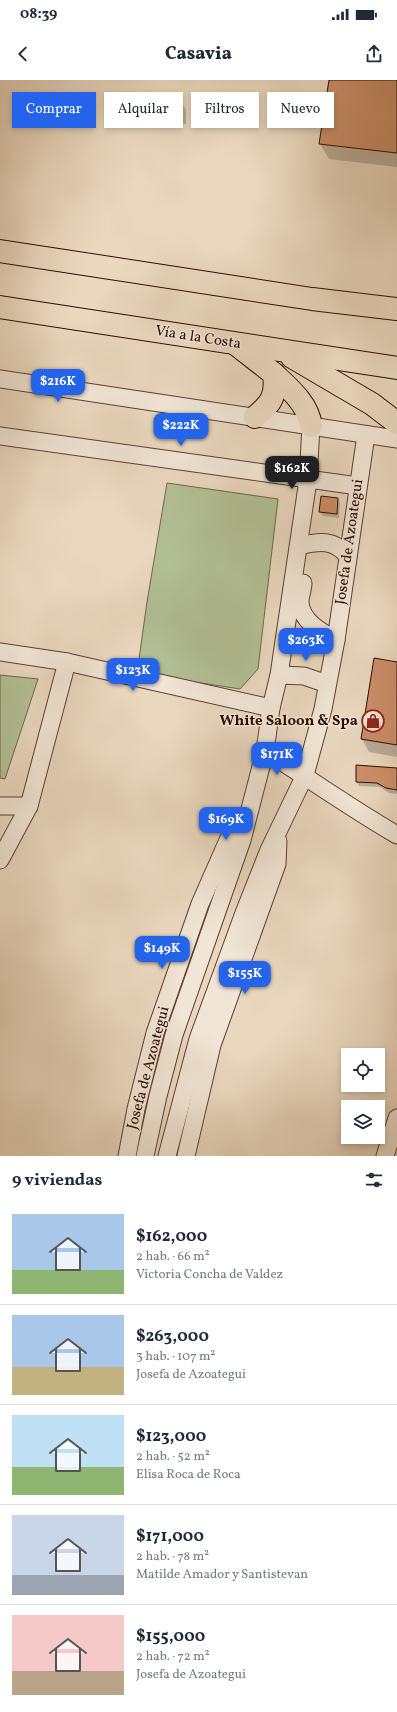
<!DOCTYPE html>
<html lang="es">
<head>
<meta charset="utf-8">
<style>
	:root { --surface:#fff; --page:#f2f2f3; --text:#1f2937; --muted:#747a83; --line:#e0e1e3; --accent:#2563eb }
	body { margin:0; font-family:Vollkorn,serif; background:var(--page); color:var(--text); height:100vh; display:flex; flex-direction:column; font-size:15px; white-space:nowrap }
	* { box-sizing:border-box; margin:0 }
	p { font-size:13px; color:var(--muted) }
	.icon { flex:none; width:22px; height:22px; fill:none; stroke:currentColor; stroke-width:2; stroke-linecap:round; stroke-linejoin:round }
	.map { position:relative; height:1076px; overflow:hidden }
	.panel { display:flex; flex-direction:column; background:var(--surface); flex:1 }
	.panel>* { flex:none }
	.guide { position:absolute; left:12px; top:12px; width:373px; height:36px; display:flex; gap:8px }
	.controls { position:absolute; left:341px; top:968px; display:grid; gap:8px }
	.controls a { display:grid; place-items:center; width:44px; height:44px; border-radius:0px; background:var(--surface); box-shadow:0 2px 6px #0003; font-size:20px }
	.price { position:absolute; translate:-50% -34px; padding:0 9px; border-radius:8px; background:var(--accent); color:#fff; font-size:13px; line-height:26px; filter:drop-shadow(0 1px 2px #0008) }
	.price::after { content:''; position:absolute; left:50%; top:24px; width:12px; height:9px; margin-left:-6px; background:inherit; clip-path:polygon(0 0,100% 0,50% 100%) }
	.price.selected { background:#222; color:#fff }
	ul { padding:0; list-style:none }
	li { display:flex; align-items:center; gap:12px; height:100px; padding:0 12px }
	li+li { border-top:1px solid var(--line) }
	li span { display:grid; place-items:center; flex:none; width:112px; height:80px; border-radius:0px; color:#555 }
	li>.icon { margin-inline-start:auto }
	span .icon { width:48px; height:48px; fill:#fffc; stroke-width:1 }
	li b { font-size:17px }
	h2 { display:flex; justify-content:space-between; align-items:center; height:48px; padding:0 12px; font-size:17px }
	.chip { padding:0 14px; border-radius:0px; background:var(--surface); box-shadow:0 2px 6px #0003; font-size:14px; line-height:36px }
	.chip.selected { background:var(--accent); color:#fff }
	.status { display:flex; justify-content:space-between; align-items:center; height:28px; padding:0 20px; background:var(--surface); direction:ltr }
	.status svg { height:11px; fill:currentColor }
	header { display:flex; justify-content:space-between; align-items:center; height:52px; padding:0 12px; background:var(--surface); font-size:18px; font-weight:800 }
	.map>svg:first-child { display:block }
</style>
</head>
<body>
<div class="status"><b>08:39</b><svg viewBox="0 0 49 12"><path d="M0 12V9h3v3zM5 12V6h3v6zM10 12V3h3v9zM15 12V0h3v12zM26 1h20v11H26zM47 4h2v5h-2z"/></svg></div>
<header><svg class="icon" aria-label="back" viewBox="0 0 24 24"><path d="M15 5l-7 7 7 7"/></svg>Casavia<svg class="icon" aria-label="share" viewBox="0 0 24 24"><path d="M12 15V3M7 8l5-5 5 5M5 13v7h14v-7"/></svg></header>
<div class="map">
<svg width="397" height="1076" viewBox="0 0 397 1076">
	<rect width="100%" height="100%" fill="#e9d7be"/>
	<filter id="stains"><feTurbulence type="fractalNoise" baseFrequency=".005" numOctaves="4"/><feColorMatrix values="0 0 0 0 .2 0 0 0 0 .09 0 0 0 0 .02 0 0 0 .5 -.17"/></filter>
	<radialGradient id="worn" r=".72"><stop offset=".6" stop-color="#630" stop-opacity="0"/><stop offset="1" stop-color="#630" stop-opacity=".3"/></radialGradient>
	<g fill="#b2bf95" stroke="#6f664a">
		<polygon points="167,403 278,419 258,589 240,609 137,593 147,522"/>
		<polygon points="0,595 38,599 5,699 0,698"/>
	</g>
	<g fill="#0003">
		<polygon points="330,0 397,0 397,87 329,79 320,64"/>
		<polygon points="181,21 186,30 186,44 155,42 150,33"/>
		<polygon points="338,419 340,423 339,438 323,436 320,432"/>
		<polygon points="375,579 397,583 397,677 369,672 362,659"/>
		<polygon points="397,689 397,714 389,713 380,707 359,706 357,702"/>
	</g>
	<g fill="#cb8f6a" stroke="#2c0c00">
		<polygon points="329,0 397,0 397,73 319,64"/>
		<polygon points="150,18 182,20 181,36 149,33"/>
		<polygon points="321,416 338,418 337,434 319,432"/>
		<polygon points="374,578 397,582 397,665 361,659"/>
		<polygon points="356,685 397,688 397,710 386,708 377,703 356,702"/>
	</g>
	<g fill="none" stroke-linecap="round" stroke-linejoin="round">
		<g stroke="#5b3f30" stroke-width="19">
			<g id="minor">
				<polyline points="0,299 397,359"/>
				<polyline points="0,356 358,406"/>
				<path d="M299 466C319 461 334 459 348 476"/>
				<path d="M303 503C303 509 300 516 300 522 301 541 321 552 336 560"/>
				<polyline points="0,572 67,582 271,628"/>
				<polyline points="279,595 304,596 327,604"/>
				<path d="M265 671C310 699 352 729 397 755"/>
				<polyline points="0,726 29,726"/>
				<polyline points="0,780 29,726 67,582"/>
				<polyline points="127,1076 136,1029 155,953 200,824 229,758 243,737"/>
				<polyline points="145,1076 158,1016 174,955 242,760 265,671 271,628 279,595 308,400 311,346"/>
				<polyline points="167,1076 198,959 244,833 269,770 305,695 323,629 336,560 366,355"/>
				<polyline points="186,1076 212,965 277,784 278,761"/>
				<polyline points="385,1076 397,1038"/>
			</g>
		</g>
		<g stroke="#2c0c00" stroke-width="24">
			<g id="highway">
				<polyline points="0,171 312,219 397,229"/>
				<polyline points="0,227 397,288"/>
				<path d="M237 265 274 294C277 316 271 324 255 337"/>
				<polyline points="292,277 372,324 397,343"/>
				<path d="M274 294C290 309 308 324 311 346"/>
			</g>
		</g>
		<use href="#minor" stroke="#f1e5d5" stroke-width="17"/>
		<use href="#highway" stroke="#e9d7be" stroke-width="22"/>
	</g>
	<defs>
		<g id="shop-ring" transform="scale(1.15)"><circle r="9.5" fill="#f1e5d5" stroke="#8f2418" stroke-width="1.5"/><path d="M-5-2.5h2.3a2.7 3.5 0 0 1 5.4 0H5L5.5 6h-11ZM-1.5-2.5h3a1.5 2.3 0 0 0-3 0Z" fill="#8f2418"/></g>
	</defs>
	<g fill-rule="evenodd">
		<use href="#shop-ring" x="373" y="641"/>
	</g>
	<g text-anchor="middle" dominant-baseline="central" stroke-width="3" stroke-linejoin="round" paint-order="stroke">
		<g font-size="15" fill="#2c0c00" stroke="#f1e5d5">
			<text transform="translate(198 258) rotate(9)">Vía a la Costa</text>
			<text transform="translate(350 462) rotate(-82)">Josefa de Azoategui</text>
			<text transform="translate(149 988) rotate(-75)">Josefa de Azoategui</text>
		</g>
		<g font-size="15" font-weight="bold" fill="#2c0c00" stroke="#f1e5d5" text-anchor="end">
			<text x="358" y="641">White Saloon &amp; Spa</text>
		</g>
	</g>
	<rect width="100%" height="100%" filter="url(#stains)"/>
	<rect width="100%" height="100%" fill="url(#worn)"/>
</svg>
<div class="controls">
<a><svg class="icon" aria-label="locate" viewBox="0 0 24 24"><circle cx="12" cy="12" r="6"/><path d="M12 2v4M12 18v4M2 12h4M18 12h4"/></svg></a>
<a><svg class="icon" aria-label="layers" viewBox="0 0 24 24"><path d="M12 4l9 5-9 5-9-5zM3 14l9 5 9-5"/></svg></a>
</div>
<b class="price" style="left:58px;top:323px">$216K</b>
<b class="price" style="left:181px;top:367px">$222K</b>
<b class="price selected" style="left:292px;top:410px">$162K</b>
<b class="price" style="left:306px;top:582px">$263K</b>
<b class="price" style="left:133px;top:612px">$123K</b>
<b class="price" style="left:277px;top:696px">$171K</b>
<b class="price" style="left:226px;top:761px">$169K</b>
<b class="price" style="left:162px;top:890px">$149K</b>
<b class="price" style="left:245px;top:915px">$155K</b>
<div class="guide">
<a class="chip selected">Comprar</a>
<a class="chip">Alquilar</a>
<a class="chip">Filtros</a>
<a class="chip">Nuevo</a>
</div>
</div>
<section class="panel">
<h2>9 viviendas<svg class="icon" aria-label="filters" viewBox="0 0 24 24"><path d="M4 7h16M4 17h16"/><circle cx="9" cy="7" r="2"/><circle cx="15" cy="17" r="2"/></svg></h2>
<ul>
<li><span style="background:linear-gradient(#a9c7e8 70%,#8fb573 0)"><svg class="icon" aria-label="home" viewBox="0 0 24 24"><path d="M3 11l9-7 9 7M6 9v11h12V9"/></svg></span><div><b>$162,000</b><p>2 hab. · 66 m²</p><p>Victoria Concha de Valdez</p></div></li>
<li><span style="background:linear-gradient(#a9c7e8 65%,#c2b280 0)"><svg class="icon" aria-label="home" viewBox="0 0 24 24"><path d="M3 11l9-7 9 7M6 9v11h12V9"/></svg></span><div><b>$263,000</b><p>3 hab. · 107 m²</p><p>Josefa de Azoategui</p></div></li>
<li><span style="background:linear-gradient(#bfe0f5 65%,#8fb573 0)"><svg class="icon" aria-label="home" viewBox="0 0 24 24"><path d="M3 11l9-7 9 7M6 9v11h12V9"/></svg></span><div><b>$123,000</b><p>2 hab. · 52 m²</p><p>Elisa Roca de Roca</p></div></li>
<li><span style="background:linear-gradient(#c9d6e8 75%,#9aa5b1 0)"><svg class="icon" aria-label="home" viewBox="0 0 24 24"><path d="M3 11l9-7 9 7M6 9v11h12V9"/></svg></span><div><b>$171,000</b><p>2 hab. · 78 m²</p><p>Matilde Amador y Santistevan</p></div></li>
<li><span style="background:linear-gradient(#f6c9c9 70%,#b9a48a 0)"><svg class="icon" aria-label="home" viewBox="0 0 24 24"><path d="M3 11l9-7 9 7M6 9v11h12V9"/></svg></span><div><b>$155,000</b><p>2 hab. · 72 m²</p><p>Josefa de Azoategui</p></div></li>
</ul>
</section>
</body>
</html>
